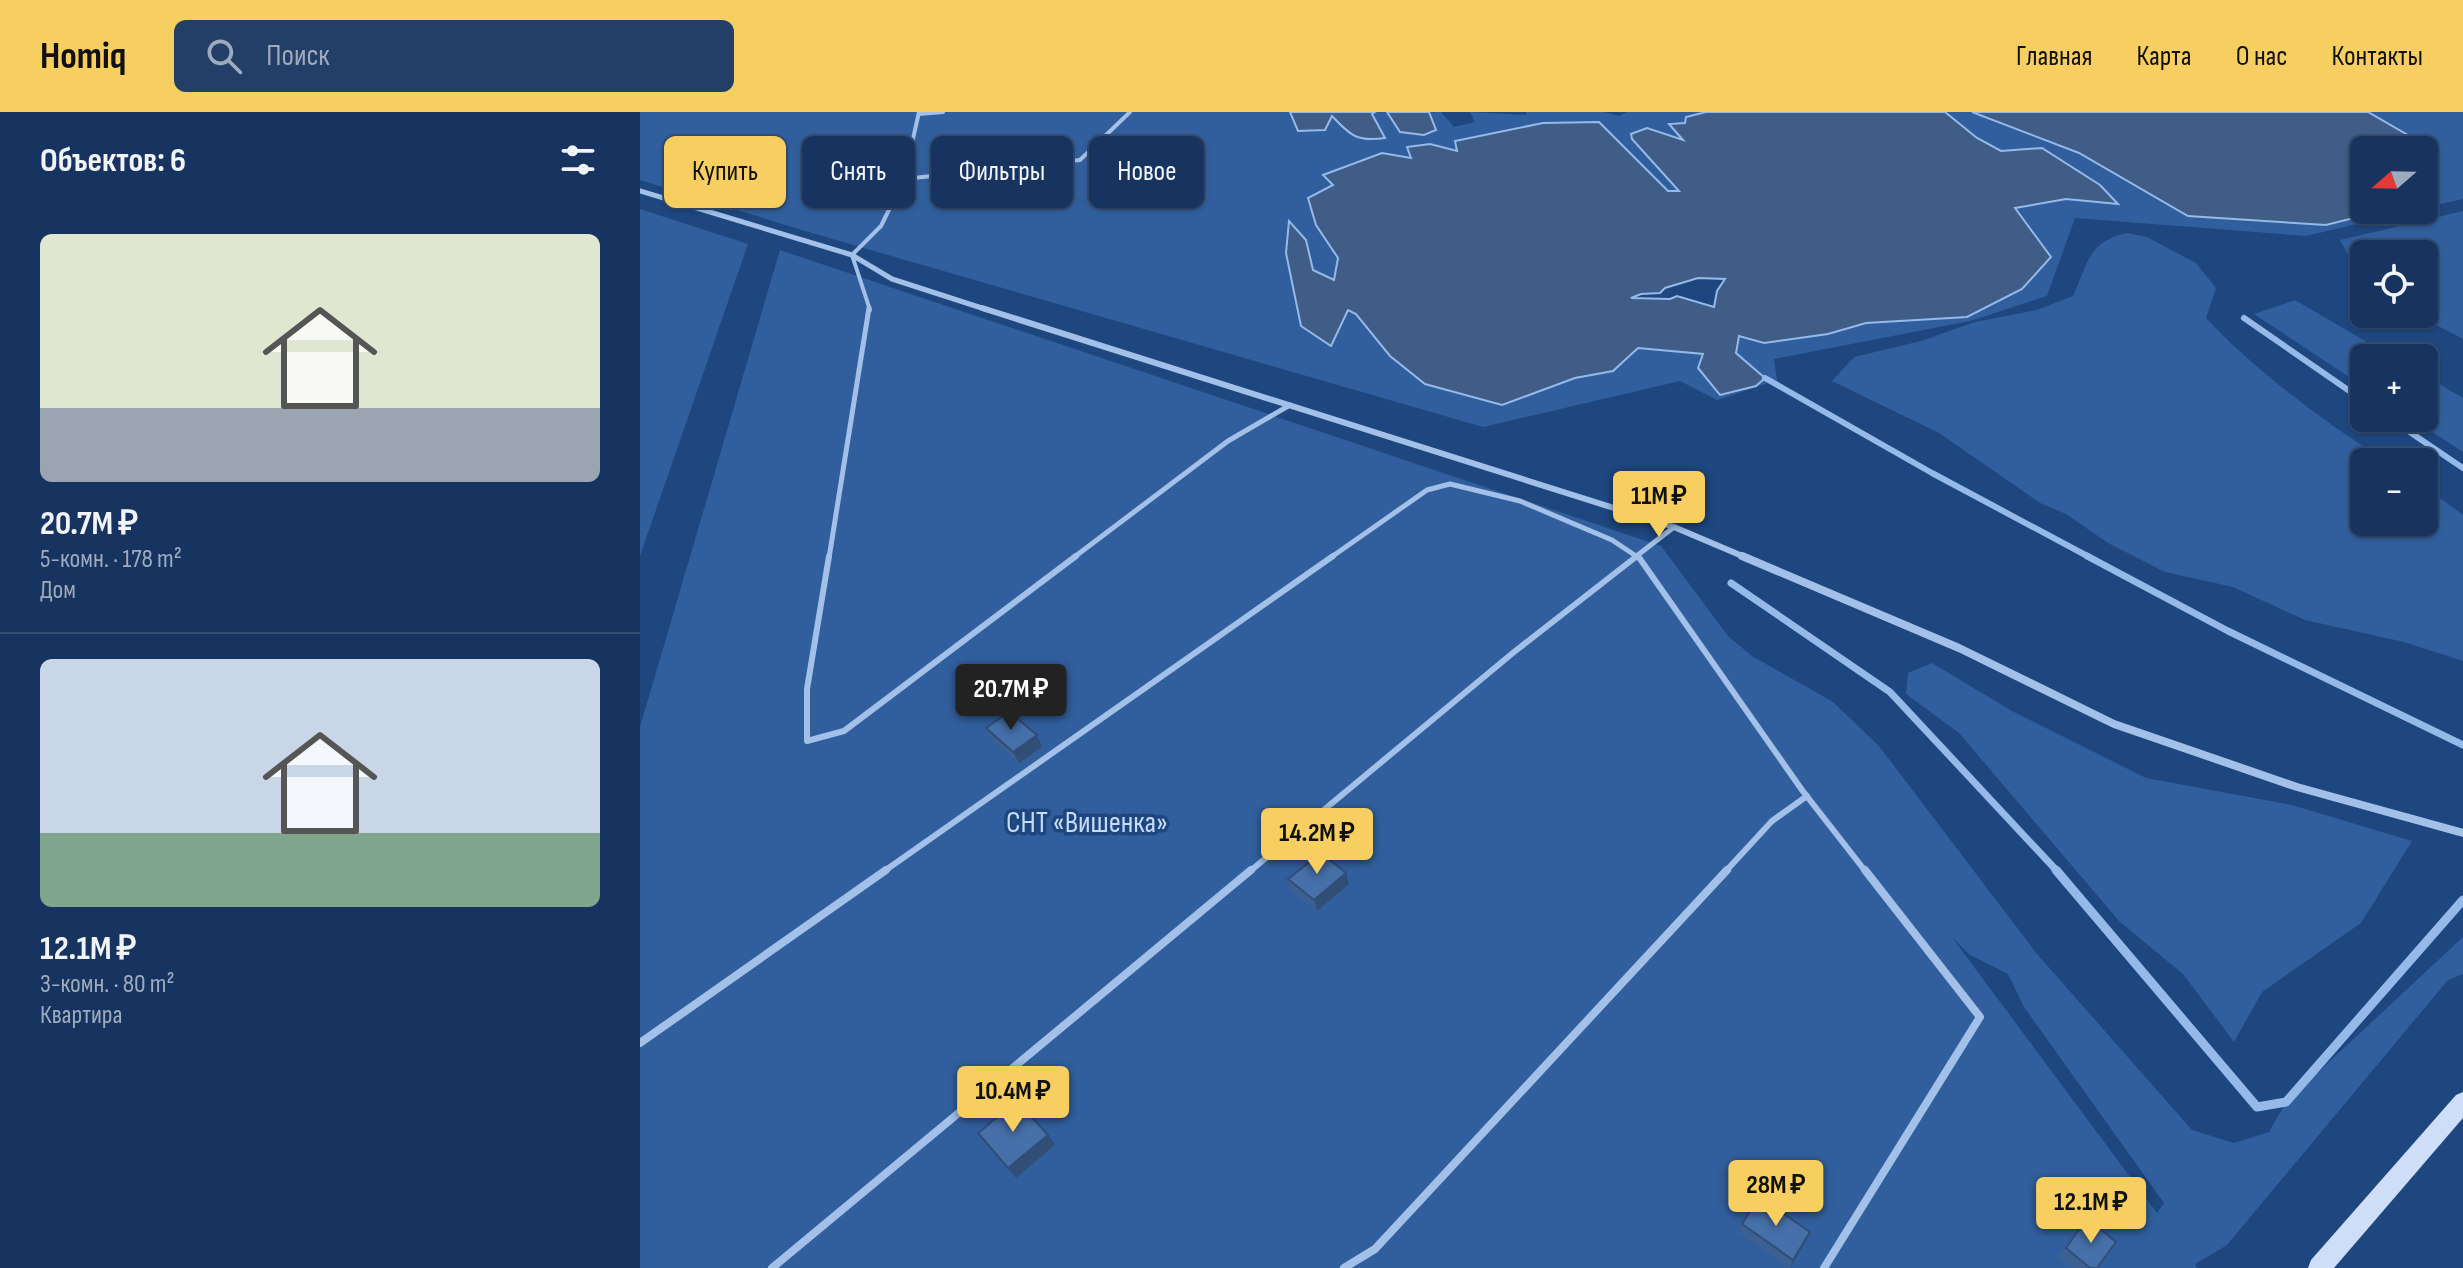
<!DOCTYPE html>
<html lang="ru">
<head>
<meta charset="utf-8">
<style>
	:root { --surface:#16345f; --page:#233f68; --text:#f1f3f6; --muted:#9eaabd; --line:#354f74; --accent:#f7cf61 }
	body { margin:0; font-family:"Sofia Sans Condensed",sans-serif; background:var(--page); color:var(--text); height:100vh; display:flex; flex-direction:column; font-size:30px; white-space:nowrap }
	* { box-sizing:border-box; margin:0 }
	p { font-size:26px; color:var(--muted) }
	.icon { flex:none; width:44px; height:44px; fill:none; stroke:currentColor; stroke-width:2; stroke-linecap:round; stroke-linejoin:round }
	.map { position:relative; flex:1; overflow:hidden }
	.details { display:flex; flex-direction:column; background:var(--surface); width:640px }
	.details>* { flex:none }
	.banner { position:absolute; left:24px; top:24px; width:760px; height:72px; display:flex; gap:16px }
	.needle { width:52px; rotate:250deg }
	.buttons { position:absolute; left:1710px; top:24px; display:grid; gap:16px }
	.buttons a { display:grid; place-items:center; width:88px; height:88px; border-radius:12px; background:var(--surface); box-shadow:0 2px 6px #0004,0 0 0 2px var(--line); font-size:40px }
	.price { position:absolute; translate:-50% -68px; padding:0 18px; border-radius:8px; background:var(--accent); color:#111; font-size:26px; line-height:52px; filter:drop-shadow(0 2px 4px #0008) }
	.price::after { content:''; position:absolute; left:50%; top:48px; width:24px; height:18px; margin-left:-12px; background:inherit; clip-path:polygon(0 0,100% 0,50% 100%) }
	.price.active { background:#222; color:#fff }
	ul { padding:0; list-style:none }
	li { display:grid; align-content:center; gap:16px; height:424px; padding:0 40px }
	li+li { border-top:2px solid var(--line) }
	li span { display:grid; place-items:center; height:248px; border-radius:12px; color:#555 }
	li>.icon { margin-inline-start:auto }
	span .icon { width:144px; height:144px; fill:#fffc; stroke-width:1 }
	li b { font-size:34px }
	h2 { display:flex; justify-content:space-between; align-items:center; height:96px; padding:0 40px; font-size:34px }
	.chip { padding:0 28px; border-radius:12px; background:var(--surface); box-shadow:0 2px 6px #0004,0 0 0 2px var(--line); font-size:28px; line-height:72px }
	.chip.active { background:var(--accent); color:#111 }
	header { display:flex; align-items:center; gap:48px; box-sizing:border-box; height:112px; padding:0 40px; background:var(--accent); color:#111 }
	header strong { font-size:38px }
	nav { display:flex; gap:44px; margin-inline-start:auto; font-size:28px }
	.search { width:560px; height:72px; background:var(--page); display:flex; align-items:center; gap:20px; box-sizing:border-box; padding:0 28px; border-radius:12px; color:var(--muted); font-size:30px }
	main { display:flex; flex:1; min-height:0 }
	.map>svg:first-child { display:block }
</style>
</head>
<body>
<header>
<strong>Homiq</strong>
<div class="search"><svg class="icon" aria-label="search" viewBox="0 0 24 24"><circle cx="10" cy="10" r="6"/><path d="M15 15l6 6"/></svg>Поиск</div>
<nav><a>Главная</a><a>Карта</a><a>О нас</a><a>Контакты</a></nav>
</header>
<main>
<section class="details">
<h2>Объектов: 6<svg class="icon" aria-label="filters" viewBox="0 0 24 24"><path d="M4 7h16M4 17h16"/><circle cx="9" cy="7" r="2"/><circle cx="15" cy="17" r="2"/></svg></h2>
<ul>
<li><span style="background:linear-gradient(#dfe7d0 70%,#9aa5b1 0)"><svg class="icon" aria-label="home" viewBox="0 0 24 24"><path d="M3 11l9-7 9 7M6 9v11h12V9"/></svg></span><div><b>20.7M ₽</b><p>5-комн. · 178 m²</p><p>Дом</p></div></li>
<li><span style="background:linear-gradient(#c9d6e8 70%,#7fa58c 0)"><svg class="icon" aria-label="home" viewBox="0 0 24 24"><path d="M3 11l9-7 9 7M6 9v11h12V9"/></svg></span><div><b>12.1M ₽</b><p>3-комн. · 80 m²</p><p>Квартира</p></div></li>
</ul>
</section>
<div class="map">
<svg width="1823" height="1156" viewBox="0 0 1823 1156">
	<rect width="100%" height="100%" fill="#1e467f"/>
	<g fill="#315f9d" fill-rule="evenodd">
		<path d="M0 0H650L658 19 692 4 705 19 735 0H747L760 20 796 18 789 0H801L814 15 835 10 830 0 886 3V0H964L979 4 987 0H1122H1066L1035 19 1045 29 1007 16 991 22 992 27 1041 79H1028L959 10 903 11 816 29 818 39 790 32 768 35 771 47 742 41 683 63 693 73 676 113 698 146 694 168 673 158 666 128 649 111 691 234 707 198 716 202 750 244 862 293 935 266 973 259 998 236 1064 243 1095 240 1098 224C1148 238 1180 219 1227 211 1259 206 1294 207 1327 205L1374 96 1426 87 1477 92 1402 36 1361 39 1337 26 1305 0H1332L1439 41 1548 104 1686 113 1745 98H1776L1666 124 1435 106 1407 184 1330 209 1134 247 1137 268 1077 288 1040 269 843 315 165 119 0 68Z"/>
		<polygon points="1728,0 1823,0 1823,87 1784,96 1785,33"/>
		<polygon points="0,97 108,132 0,444"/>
		<polygon points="1823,99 1823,227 1775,202 1784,202 1784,142 1724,142 1724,172 1700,128"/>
		<path d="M1487 121 1507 125 1556 151 1576 176 1566 206C1618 261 1683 309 1747 350H1724V410H1784V374L1823 403V549L1764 530 1665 508 1593 475 1525 460 1468 431 1426 402 1400 391 1299 321 1192 269 1214 245 1281 229 1335 210 1397 198 1433 184C1448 152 1448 129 1487 121Z"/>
		<path d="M140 138 1021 434 1088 524 1112 544 1193 590 1239 634 1397 842 1552 1018 1594 1031 1629 1020 1646 990 1823 825V862L1808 868 1587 1133 1555 1152 1557 1156H0V615ZM1311 824 1330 843 1368 862 1384 895 1524 1091 1517 1101Z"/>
		<polygon points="1655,188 1754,246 1724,246 1724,275 1614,202"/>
		<polygon points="1784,263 1823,286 1823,340 1771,306 1784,306"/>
		<polygon points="1292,551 1372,599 1506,666 1652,693 1772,729 1721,811 1622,880 1594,930 1543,862 1479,809 1319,621 1266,582 1268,561"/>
	</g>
	<g fill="#3f5d87" stroke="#95baea" stroke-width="2" fill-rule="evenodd">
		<path d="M650 0H735L732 2 745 26C717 30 711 24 692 4L685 18 658 19Z"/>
		<polygon points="747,0 789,0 796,18 784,23 760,20"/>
		<path d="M1066 0H1305L1337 26 1361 39 1402 36 1460 73 1478 92 1426 87 1375 96 1411 145 1382 177 1327 205 1226 211 1188 222 1124 231 1099 224 1096 241 1125 266 1116 274 1080 283 1058 256 1063 242 998 236 973 259 935 266 862 293 785 272 750 244 716 202 708 198 691 234 661 214 646 141 649 109 666 128 673 158 694 168 698 146 676 113 668 86 693 73 683 63 742 41 771 46 767 35 790 32 817 39 815 29 903 11 959 10 1028 79H1039L992 27 991 22 1007 16 1043 28 1029 12 1045 11 1046 5ZM1058 166 1085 167 1077 179 1074 195 1037 184 1030 187 991 186 1001 182 1020 181 1025 176Z"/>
		<polygon points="1332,0 1728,0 1785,33 1783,38 1724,38 1724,98 1745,98 1686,113 1548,104 1439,41"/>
	</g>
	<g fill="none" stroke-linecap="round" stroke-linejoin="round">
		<g stroke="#95baea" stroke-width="6">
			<polyline points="1604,206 1724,289"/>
			<polyline points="1125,266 1292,361 1451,446"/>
			<polyline points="1749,306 1823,356"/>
		</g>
		<g stroke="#95baea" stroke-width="7">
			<polyline points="1447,444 1588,519 1823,633"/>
			<polyline points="1091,471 1250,580 1418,760"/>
		</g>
		<polyline stroke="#95baea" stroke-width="9" points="1416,758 1617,995 1646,990 1823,788"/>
		<g stroke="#a2c0e8" stroke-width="4">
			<polyline points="279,2 303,0"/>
			<polyline points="264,67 440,48 490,0"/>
			<polyline points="230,198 212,143 241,114 264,67 279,0"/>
		</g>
		<g stroke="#a2c0e8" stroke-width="5">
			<polyline points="189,446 229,196"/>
			<polyline points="433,446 588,329 650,293"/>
			<polyline points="690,446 787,378 810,372 880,389 972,428 999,446"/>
			<polyline points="994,446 1034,415"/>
		</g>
		<g stroke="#a2c0e8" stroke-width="6">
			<polyline points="189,444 167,577 167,629 204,619 436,444"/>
			<polyline points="998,444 1162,678 1226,760"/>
			<polyline points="243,760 693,444"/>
			<polyline points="609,760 874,540 997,444"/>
			<polyline points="1085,760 1132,709 1167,684"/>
		</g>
		<g stroke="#a2c0e8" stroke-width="8">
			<polyline points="0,931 246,758"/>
			<polyline points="132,1156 611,758"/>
			<polyline points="704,1156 735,1137 1087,758"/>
			<polyline points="1184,1156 1340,905 1225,758"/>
		</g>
		<polyline stroke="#a2c0e8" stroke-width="5" points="0,79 212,143 252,167 348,198"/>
		<polyline stroke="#a2c0e8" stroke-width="6" points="342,196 1034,415 1107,446"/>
		<polyline stroke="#a2c0e8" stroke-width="8" points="1102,444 1319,536 1474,612 1657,675 1823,721"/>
		<polygon fill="#cddef6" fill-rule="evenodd" points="1823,980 1823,1006 1694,1156 1668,1156 1671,1148 1816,983"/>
	</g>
	<g fill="#3c6091">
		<polygon points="346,616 397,623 402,635 379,651 352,628"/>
		<polygon points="706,761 709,772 677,799 651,779 648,767"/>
		<polygon points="1447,1106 1457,1156 1432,1156 1418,1144"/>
		<polygon points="1102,1112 1170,1120 1166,1129 1150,1156 1149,1156 1099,1121"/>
	</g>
	<g fill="#314e76">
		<polygon points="397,623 402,635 379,651 373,640"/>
		<polygon points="706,761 709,772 677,799 674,788"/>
		<polygon points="408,1023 415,1033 376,1066 368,1056"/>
		<polygon points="1170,1120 1166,1129 1150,1156 1153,1148"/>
	</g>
	<g fill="#4670a9" stroke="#314e76" stroke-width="2">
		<polygon points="369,600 397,623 373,640 346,616"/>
		<polygon points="681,741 706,761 674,788 648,767"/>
		<polygon points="377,989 408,1023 368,1056 338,1021"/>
		<polygon points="1119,1085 1170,1120 1153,1148 1102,1112"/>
		<polygon points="1447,1106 1476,1130 1457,1156 1450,1156 1426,1136"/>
	</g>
	<g text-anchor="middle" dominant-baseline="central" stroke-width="7" stroke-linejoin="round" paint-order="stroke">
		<g font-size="30" fill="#c6dbf6" stroke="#1e467f">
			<text x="447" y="711">СНТ «Вишенка»</text>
		</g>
	</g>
</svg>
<div class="buttons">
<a><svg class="needle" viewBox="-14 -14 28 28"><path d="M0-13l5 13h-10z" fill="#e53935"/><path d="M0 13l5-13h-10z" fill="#9eaabd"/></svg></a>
<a><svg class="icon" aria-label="locate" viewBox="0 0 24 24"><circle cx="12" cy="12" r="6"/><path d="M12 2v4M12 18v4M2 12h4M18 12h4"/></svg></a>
<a>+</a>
<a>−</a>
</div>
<b class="price" style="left:1019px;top:427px">11M ₽</b>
<b class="price active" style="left:371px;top:620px">20.7M ₽</b>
<b class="price" style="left:677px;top:764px">14.2M ₽</b>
<b class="price" style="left:373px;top:1022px">10.4M ₽</b>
<b class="price" style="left:1136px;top:1116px">28M ₽</b>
<b class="price" style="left:1451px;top:1133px">12.1M ₽</b>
<div class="banner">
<a class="chip active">Купить</a>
<a class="chip">Снять</a>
<a class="chip">Фильтры</a>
<a class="chip">Новое</a>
</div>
</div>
</main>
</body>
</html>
